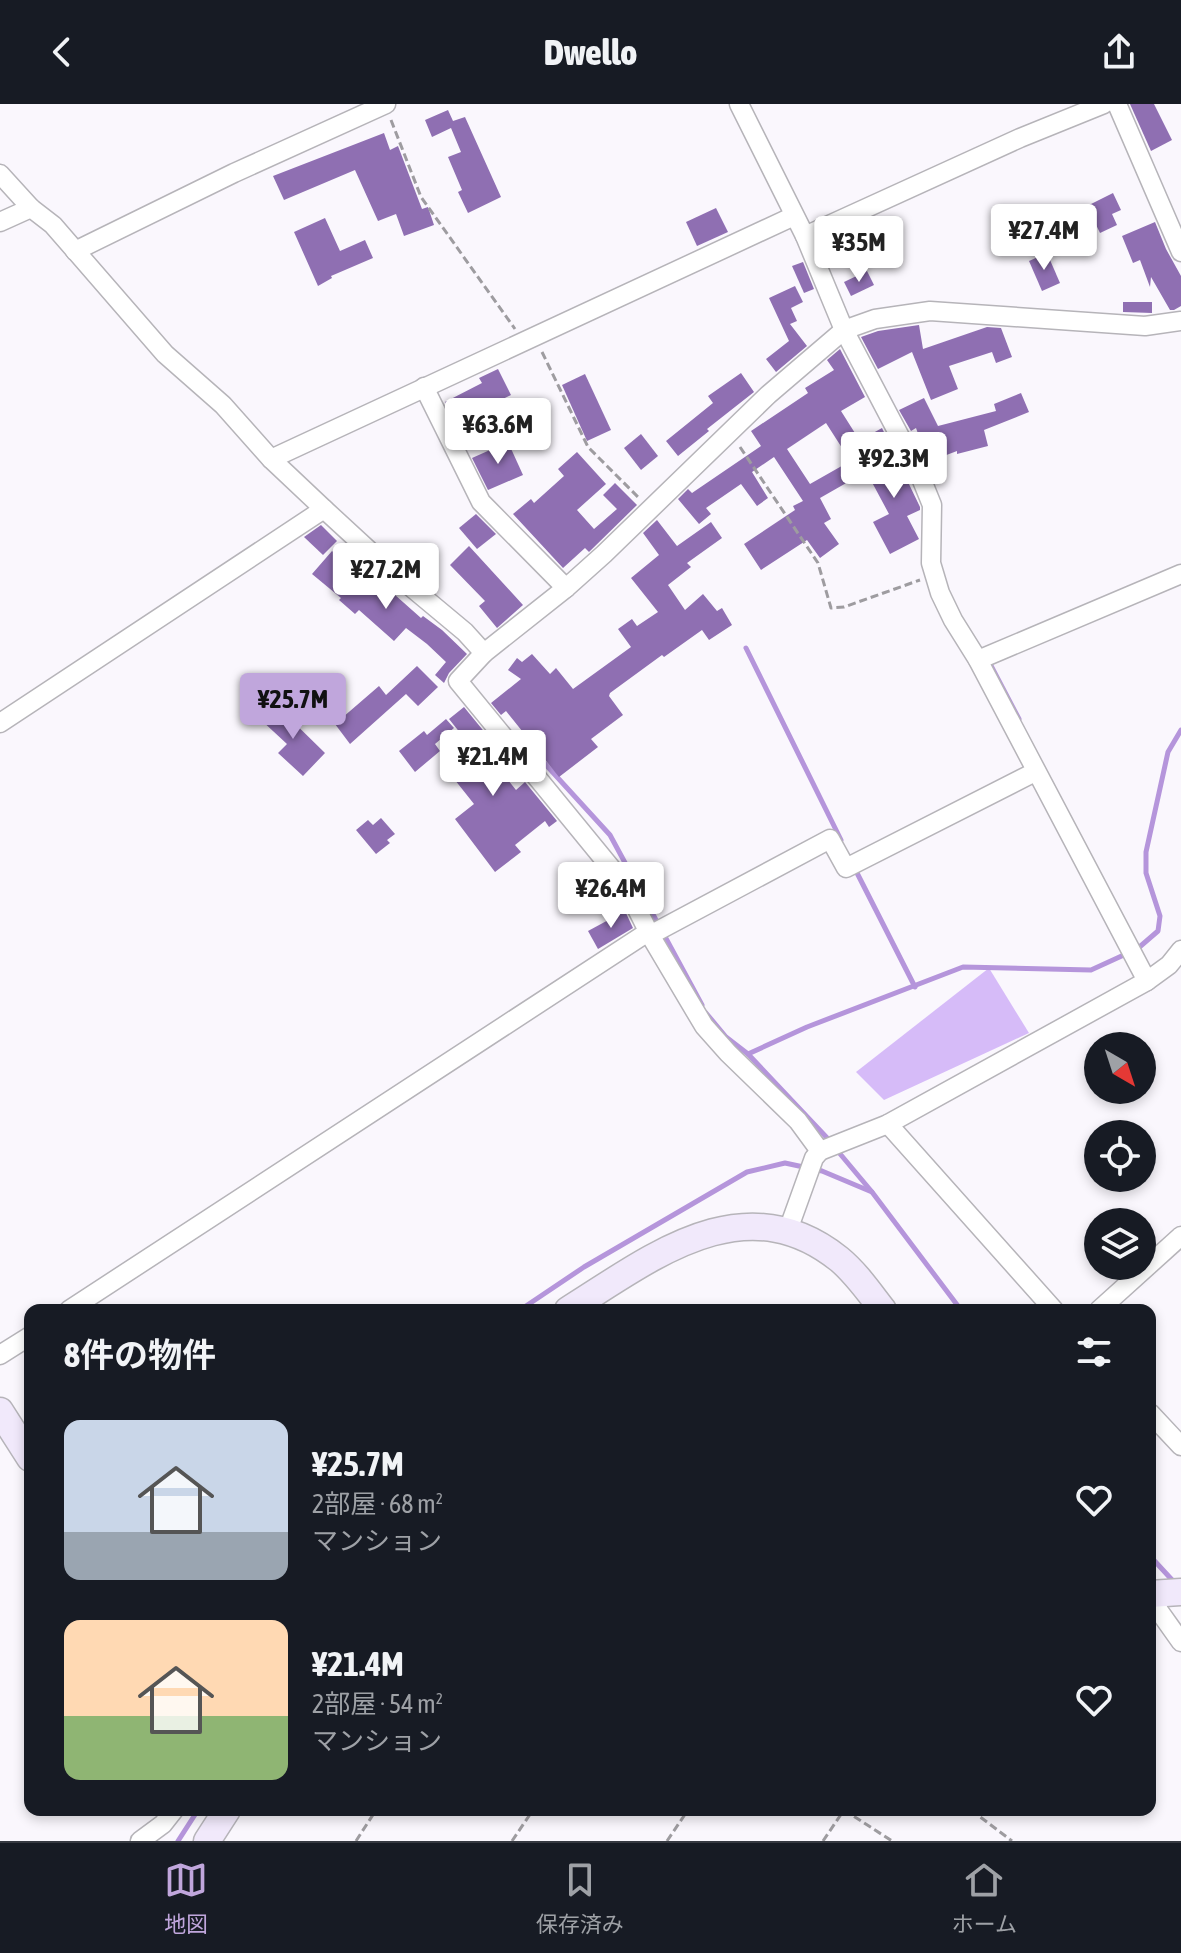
<!DOCTYPE html>
<html lang="ja">
<head>
<meta charset="utf-8">
<style>
	:root { --surface:#171b24; --page:#20242c; --text:#f1f3f6; --muted:#9ea1a6; --line:#363941; --accent:#c0a6dc }
	body { margin:0; font-family:"Asap Condensed","Noto Sans JP",sans-serif; background:var(--page); color:var(--text); height:100vh; display:flex; flex-direction:column; font-size:30px; white-space:nowrap }
	* { box-sizing:border-box; margin:0 }
	p { font-size:26px; color:var(--muted) }
	.icon { flex:none; width:44px; height:44px; fill:none; stroke:currentColor; stroke-width:2; stroke-linecap:round; stroke-linejoin:round }
	.map { position:relative; flex:1; overflow:hidden }
	.panel { position:absolute; left:24px; top:1200px; width:1132px; height:512px; display:flex; flex-direction:column; background:var(--surface); border-radius:16px; box-shadow:0 4px 12px #0003 }
	.panel>* { flex:none }
	.needle { width:52px; rotate:141deg }
	.controls { position:absolute; left:1084px; top:928px; display:grid; gap:16px }
	.controls a { display:grid; place-items:center; width:72px; height:72px; border-radius:50%; background:var(--surface); box-shadow:0 4px 12px #0003; font-size:40px }
	.price { position:absolute; translate:-50% -68px; padding:0 18px; border-radius:8px; background:#fff; color:#222; font-size:26px; line-height:52px; filter:drop-shadow(0 2px 4px #0008) }
	.price::after { content:''; position:absolute; left:50%; top:48px; width:24px; height:18px; margin-left:-12px; background:inherit; clip-path:polygon(0 0,100% 0,50% 100%) }
	.price.active { background:var(--accent); color:#111 }
	ul { padding:0; list-style:none }
	li { display:flex; align-items:center; gap:24px; height:200px; padding:0 40px }
	li span { display:grid; place-items:center; flex:none; width:224px; height:160px; border-radius:16px; color:#555 }
	li>.icon { margin-inline-start:auto }
	span .icon { width:96px; height:96px; fill:#fffc; stroke-width:1 }
	li b { font-size:34px }
	h2 { display:flex; justify-content:space-between; align-items:center; height:96px; padding:0 40px; font-size:34px }
	header { display:flex; justify-content:space-between; align-items:center; height:104px; padding:0 40px; background:var(--surface); font-size:36px; font-weight:800 }
	.menu { display:flex; justify-content:space-around; align-items:center; height:112px; border-top:2px solid var(--line); background:var(--surface); font-size:22px; color:var(--muted) }
	.menu a { display:grid; justify-items:center; gap:4px }
	.menu .active { color:var(--accent) }
	.map>svg:first-child { display:block }
</style>
</head>
<body>
<header><svg class="icon" aria-label="back" viewBox="0 0 24 24"><path d="M15 5l-7 7 7 7"/></svg>Dwello<svg class="icon" aria-label="share" viewBox="0 0 24 24"><path d="M12 15V3M7 8l5-5 5 5M5 13v7h14v-7"/></svg></header>
<div class="map">
<svg width="1181" height="1737" viewBox="0 0 1181 1737">
	<rect width="100%" height="100%" fill="#faf7fd"/>
	<polygon fill="#d6bbf8" points="989,864 1029,929 884,996 856,968"/>
	<g fill="none" stroke-linecap="round" stroke-linejoin="round">
		<g stroke="#b595db" stroke-width="5">
			<polyline points="746,544 841,736"/>
			<polyline points="988,556 1019,615"/>
			<polyline points="536,650 610,731 702,901"/>
			<polyline points="854,763 915,883"/>
			<polyline points="1136,846 1158,827 1160,812 1146,769 1146,748 1168,648 1181,626"/>
			<polyline points="706,909 726,933 748,950 830,1037"/>
			<polyline points="748,950 807,923 963,863 1091,866 1126,850"/>
			<polyline points="836,1045 872,1088"/>
			<polyline points="520,1206 584,1163 747,1068 785,1059 822,1067 872,1088 961,1206"/>
			<polyline points="1150,1452 1174,1478"/>
			<polyline points="178,1737 198,1706"/>
		</g>
	</g>
	<g fill="#8f6fb2">
		<polygon points="1130,0 1154,0 1172,36 1151,47"/>
		<polygon points="448,6 453,17 465,13 501,93 468,109 458,88 462,86 448,53 461,48 451,24 432,33 425,16"/>
		<polygon points="384,29 390,46 398,42 422,105 428,103 434,121 404,132 396,110 378,117 355,66 284,96 273,72"/>
		<polygon points="1113,89 1121,106 1112,110 1117,121 1100,129 1087,102"/>
		<polygon points="716,104 728,128 697,142 686,118"/>
		<polygon points="325,114 340,147 365,136 373,154 331,172 332,174 318,182 294,128"/>
		<polygon points="1155,118 1166,145 1181,172 1181,202 1174,206 1170,206 1151,173 1150,183 1140,156 1133,159 1122,132"/>
		<polygon points="1047,149 1060,179 1042,187 1029,157"/>
		<polygon points="803,158 814,185 804,189 792,162"/>
		<polygon points="867,167 874,181 851,192 844,178"/>
		<polygon points="795,182 803,198 791,204 797,217 790,220 807,242 776,268 766,255 789,237 769,194"/>
		<polygon points="1123,198 1152,198 1152,209 1123,208"/>
		<polygon points="919,221 923,245 987,223 1001,224 1012,253 996,259 992,248 949,262 958,285 931,296 912,248 878,265 861,233 878,227"/>
		<polygon points="840,245 865,293 841,307 860,337 844,347 826,319 787,345 810,380 847,359 855,374 820,394 831,415 824,419 839,440 820,454 807,436 761,466 744,440 795,406 793,402 803,397 774,353 752,368 768,394 757,402 741,380 706,404 711,410 699,420 678,395 688,385 692,389 761,342 751,327 808,289 805,284 834,266 827,256"/>
		<polygon points="498,265 511,291 455,318 445,298 482,279 479,274"/>
		<polygon points="741,269 754,288 707,325 709,327 678,352 666,337 713,299 708,292"/>
		<polygon points="585,270 611,326 587,337 562,281"/>
		<polygon points="1021,289 1029,308 984,326 988,342 957,350 957,347 928,358 916,324 911,327 899,306 924,294 938,322 996,307 994,300"/>
		<polygon points="882,324 920,403 920,406 907,412 919,435 890,450 873,418 889,410 867,369 889,357 873,329"/>
		<polygon points="641,330 658,352 641,366 624,344"/>
		<polygon points="508,338 523,371 488,386 472,354"/>
		<polygon points="577,348 606,380 577,406 594,425 617,405 603,391 615,379 637,401 589,448 585,444 563,464 513,410 531,395 534,399 564,372 558,365"/>
		<polygon points="476,410 496,430 477,445 459,424"/>
		<polygon points="657,416 677,442 711,418 722,434 687,459 691,463 668,481 685,506 703,490 717,507 722,504 732,521 709,536 702,526 664,553 662,551 610,589 609,592 623,611 591,635 598,643 559,673 506,607 501,611 491,599 521,575 508,566 517,554 522,558 532,550 550,570 556,564 573,585 631,543 618,525 632,515 637,522 658,508 631,474 659,451 643,429"/>
		<polygon points="321,421 337,437 323,451 304,433"/>
		<polygon points="469,442 523,501 497,524 479,502 485,497 450,461"/>
		<polygon points="332,447 381,489 386,483 421,514 423,512 442,526 467,550 449,569 444,579 435,571 446,558 427,540 406,524 394,537 359,506 355,510 339,496 341,494 312,470"/>
		<polygon points="417,562 438,583 418,602 406,590 350,640 335,620 379,582 386,591"/>
		<polygon points="275,600 325,649 303,672 278,649 287,640 260,615"/>
		<polygon points="464,603 509,658 500,666 516,686 525,678 557,717 549,723 545,717 515,741 521,748 495,768 455,715 474,700 447,666 473,645 449,615"/>
		<polygon points="446,615 454,624 435,640 440,647 415,668 399,647 424,627 427,631"/>
		<polygon points="381,714 395,730 387,736 390,739 376,750 356,726 368,716 373,721"/>
		<polygon points="625,807 633,824 598,845 588,827"/>
	</g>
	<g fill="none" stroke-linecap="round" stroke-linejoin="round">
		<g stroke="#b6b4b9" stroke-width="21">
			<g id="street">
				<polyline points="739,0 805,132 844,226 919,369 932,401 931,459 940,489 953,516 978,556 1147,877"/>
				<polyline points="1117,0 1181,148"/>
				<polyline points="0,70 31,104 53,121 165,250 223,301 271,355 324,405 387,463 465,528 484,549"/>
				<polyline points="0,118 31,104"/>
				<polyline points="805,132 1020,34 1104,0"/>
				<polyline points="75,147 234,69 386,0"/>
				<polyline points="424,283 481,398 566,484"/>
				<polyline points="271,355 794,112"/>
				<polyline points="978,556 1181,470"/>
				<polyline points="0,619 324,405"/>
				<polyline points="650,831 830,735 846,764 1035,668"/>
				<polyline points="888,1020 1054,1206"/>
				<polyline points="820,1047 798,1017 728,949 704,922 650,831 625,781 458,577 484,549 566,484 604,450 768,291 844,226 875,215 930,207 1145,222 1181,217"/>
				<polyline points="787,1129 814,1054 820,1047 888,1020 1147,877 1169,861 1181,846"/>
				<polyline points="69,1206 648,828"/>
				<polyline points="1099,1206 1181,1132"/>
				<polyline points="0,1251 30,1232"/>
				<polyline points="1150,1309 1181,1342"/>
				<polyline points="1153,1490 1159,1507 1181,1538"/>
				<polyline points="140,1737 163,1720 174,1706"/>
			</g>
		</g>
		<g stroke="#b6b4b9" stroke-width="29">
			<g id="secondary">
				<path d="M568 1206C651 1154 744 1079 839 1155 856 1169 869 1188 883 1206"/>
				<polyline points="0,1307 30,1354"/>
				<polyline points="1150,1490 1181,1488"/>
				<polyline points="207,1737 227,1706"/>
			</g>
		</g>
		<g stroke="#9e9ca0" stroke-width="3" stroke-dasharray="8 4" stroke-linecap="butt">
			<polyline points="391,16 421,93 515,225"/>
			<polyline points="542,248 588,343 638,393"/>
			<polyline points="740,343 818,459 831,504 844,503 920,476"/>
			<polyline points="844,1706 892,1737"/>
			<polyline points="971,1706 1012,1737"/>
			<polyline points="356,1737 376,1706"/>
			<polyline points="512,1737 533,1706"/>
			<polyline points="667,1737 688,1706"/>
			<polyline points="823,1737 844,1706"/>
		</g>
		<use href="#street" stroke="#fff" stroke-width="18"/>
		<use href="#secondary" stroke="#f1e9fb" stroke-width="26"/>
	</g>
</svg>
<div class="controls">
<a><svg class="needle" viewBox="-14 -14 28 28"><path d="M0-13l5 13h-10z" fill="#e53935"/><path d="M0 13l5-13h-10z" fill="#9ea1a6"/></svg></a>
<a><svg class="icon" aria-label="locate" viewBox="0 0 24 24"><circle cx="12" cy="12" r="6"/><path d="M12 2v4M12 18v4M2 12h4M18 12h4"/></svg></a>
<a><svg class="icon" aria-label="layers" viewBox="0 0 24 24"><path d="M12 4l9 5-9 5-9-5zM3 14l9 5 9-5"/></svg></a>
</div>
<b class="price" style="left:1044px;top:168px">¥27.4M</b>
<b class="price" style="left:859px;top:180px">¥35M</b>
<b class="price" style="left:498px;top:362px">¥63.6M</b>
<b class="price" style="left:894px;top:396px">¥92.3M</b>
<b class="price" style="left:386px;top:507px">¥27.2M</b>
<b class="price active" style="left:293px;top:637px">¥25.7M</b>
<b class="price" style="left:493px;top:694px">¥21.4M</b>
<b class="price" style="left:611px;top:826px">¥26.4M</b>
<section class="panel">
<h2>8件の物件<svg class="icon" aria-label="filters" viewBox="0 0 24 24"><path d="M4 7h16M4 17h16"/><circle cx="9" cy="7" r="2"/><circle cx="15" cy="17" r="2"/></svg></h2>
<ul>
<li><span style="background:linear-gradient(#c9d6e8 70%,#9aa5b1 0)"><svg class="icon" aria-label="home" viewBox="0 0 24 24"><path d="M3 11l9-7 9 7M6 9v11h12V9"/></svg></span><div><b>¥25.7M</b><p>2部屋 · 68 m²</p><p>マンション</p></div><svg class="icon" aria-label="heart" viewBox="0 0 24 24"><path d="M12 20l-8-8c-3-5 5-10 8-4 3-6 11-1 8 4z"/></svg></li>
<li><span style="background:linear-gradient(#ffd9b3 60%,#8fb573 0)"><svg class="icon" aria-label="home" viewBox="0 0 24 24"><path d="M3 11l9-7 9 7M6 9v11h12V9"/></svg></span><div><b>¥21.4M</b><p>2部屋 · 54 m²</p><p>マンション</p></div><svg class="icon" aria-label="heart" viewBox="0 0 24 24"><path d="M12 20l-8-8c-3-5 5-10 8-4 3-6 11-1 8 4z"/></svg></li>
</ul>
</section>
</div>
<nav class="menu">
<a class="active"><svg class="icon" aria-label="map" viewBox="0 0 24 24"><path d="M3 6l6-2 6 2 6-2v14l-6 2-6-2-6 2zM9 4v14M15 6v14"/></svg>地図</a>
<a><svg class="icon" aria-label="saved" viewBox="0 0 24 24"><path d="M7 4h10v16l-5-4-5 4z"/></svg>保存済み</a>
<a><svg class="icon" aria-label="home" viewBox="0 0 24 24"><path d="M3 11l9-7 9 7M6 9v11h12V9"/></svg>ホーム</a>
</nav>
</body>
</html>
